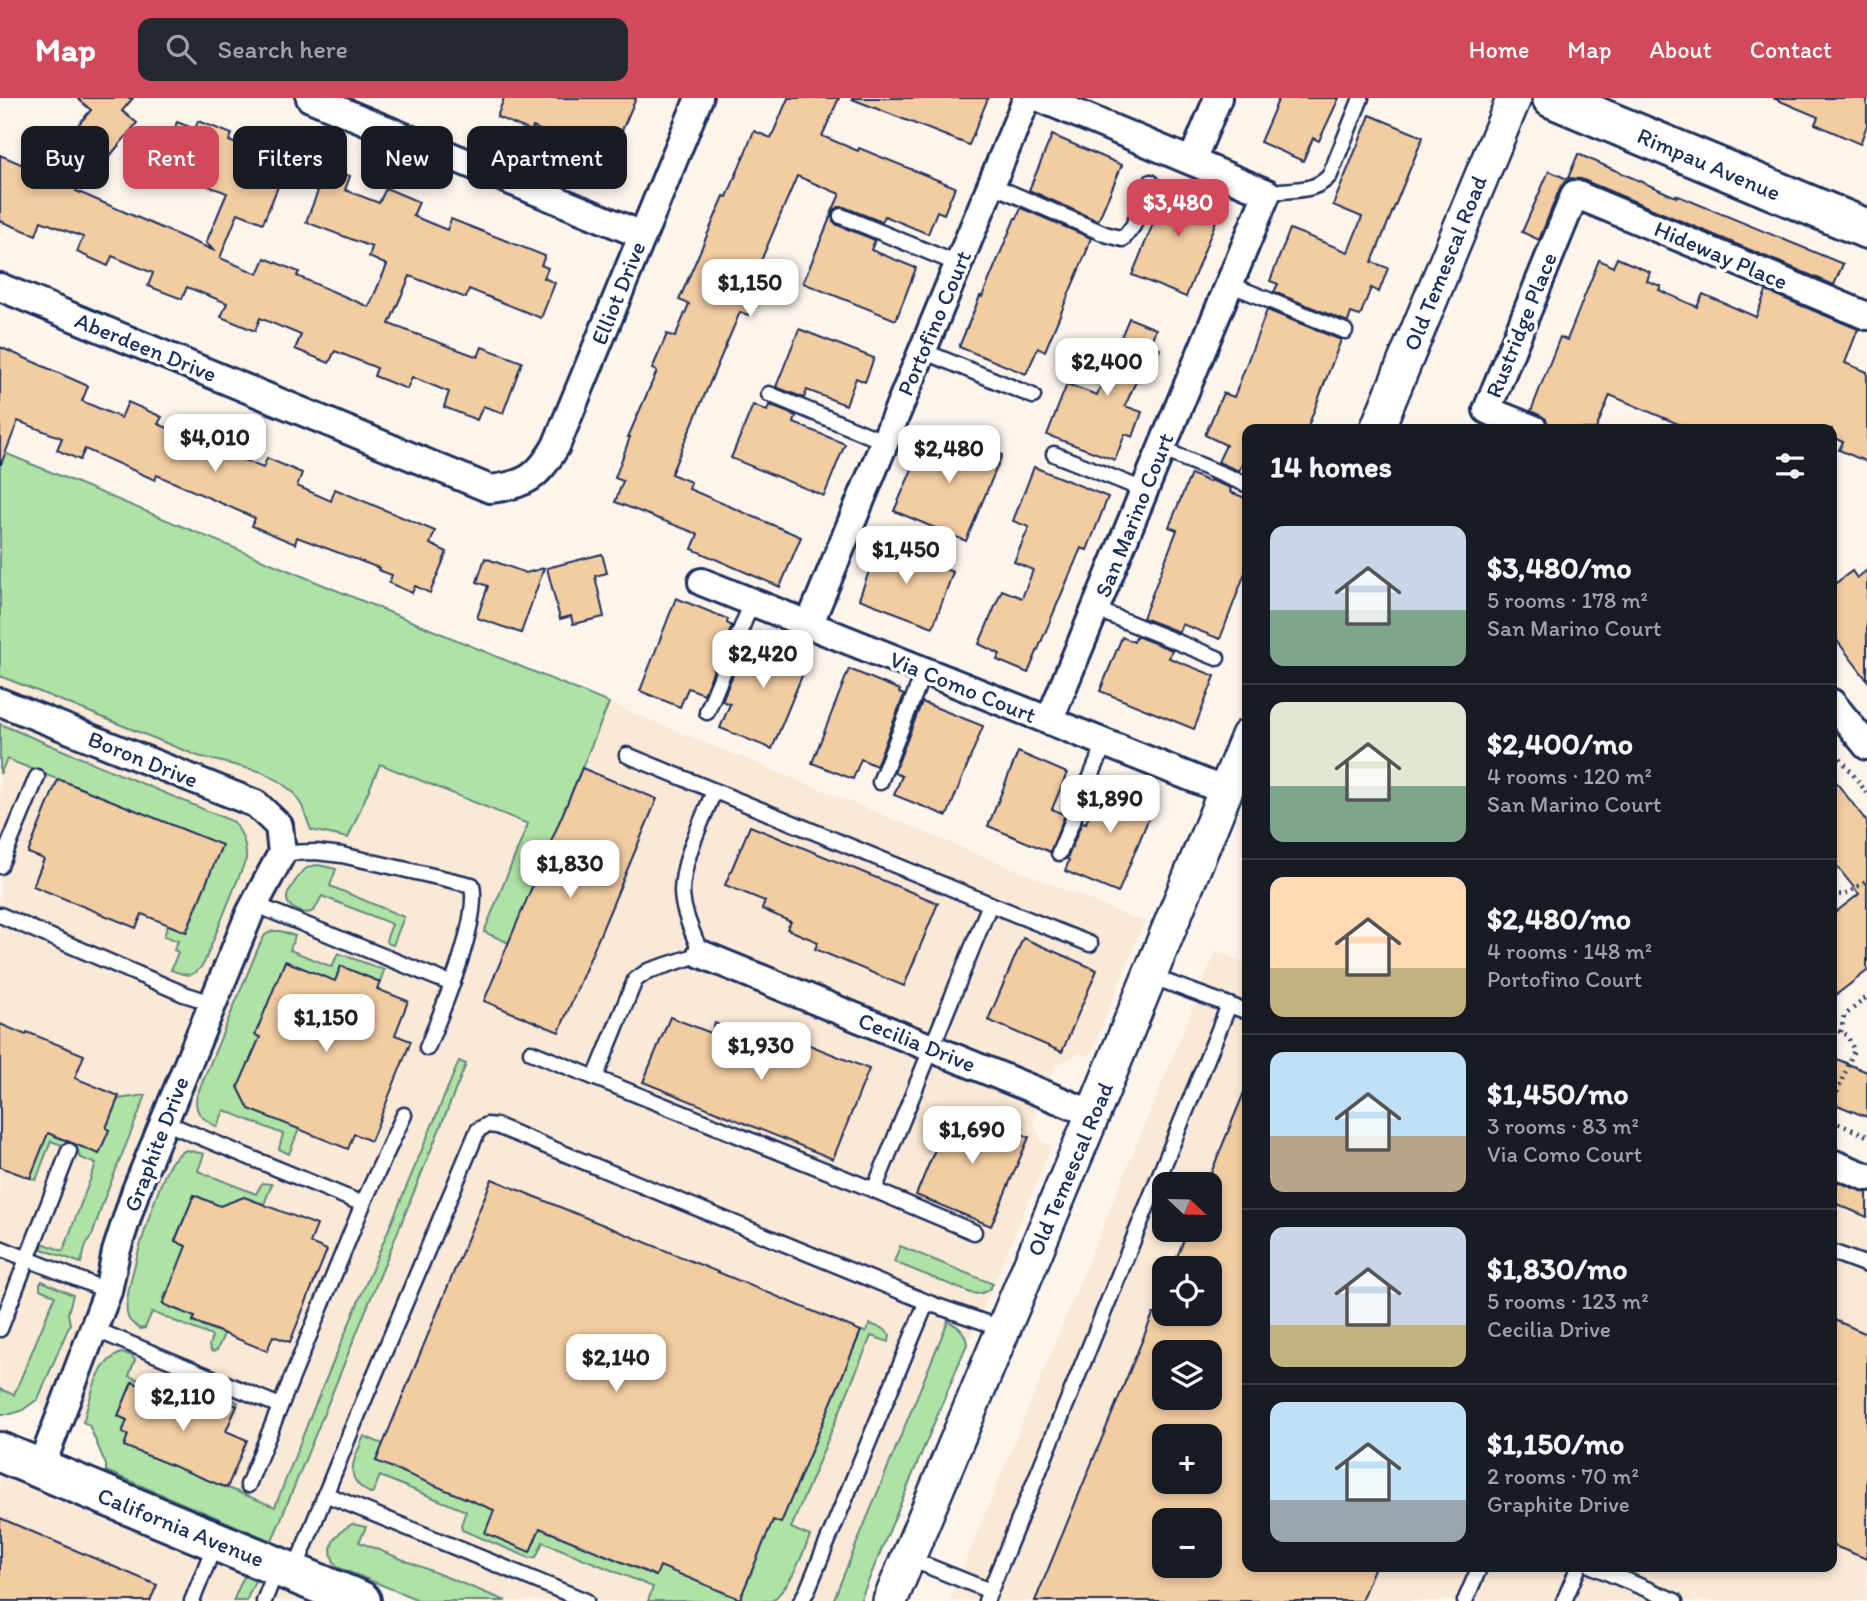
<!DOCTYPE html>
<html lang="en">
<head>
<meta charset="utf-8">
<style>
	:root { --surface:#171b24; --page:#242831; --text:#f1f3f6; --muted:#9ea1a6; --line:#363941; --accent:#d1495b }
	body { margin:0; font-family:Itim,sans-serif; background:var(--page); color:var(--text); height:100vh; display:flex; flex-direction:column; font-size:26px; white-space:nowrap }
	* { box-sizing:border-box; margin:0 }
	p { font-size:23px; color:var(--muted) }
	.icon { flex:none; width:38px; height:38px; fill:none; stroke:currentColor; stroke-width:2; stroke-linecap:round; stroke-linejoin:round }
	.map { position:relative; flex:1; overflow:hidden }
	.details { position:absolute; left:1242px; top:326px; width:595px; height:1148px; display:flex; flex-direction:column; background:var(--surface); border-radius:14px; box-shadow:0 4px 10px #0003 }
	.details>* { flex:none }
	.hud { position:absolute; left:21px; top:28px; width:665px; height:63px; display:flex; gap:14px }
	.needle { width:46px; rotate:112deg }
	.fabs { position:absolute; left:1152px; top:1074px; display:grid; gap:14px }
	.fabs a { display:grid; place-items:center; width:70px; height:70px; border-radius:14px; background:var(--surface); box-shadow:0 4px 10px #0003; font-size:35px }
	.price { position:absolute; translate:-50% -60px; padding:0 16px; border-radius:14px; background:#fff; color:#222; font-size:23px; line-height:46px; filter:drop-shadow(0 2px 4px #0008) }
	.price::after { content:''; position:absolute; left:50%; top:42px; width:21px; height:16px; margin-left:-10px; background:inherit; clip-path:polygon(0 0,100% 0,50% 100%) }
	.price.current { background:var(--accent); color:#fff }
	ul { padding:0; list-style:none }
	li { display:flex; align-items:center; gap:21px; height:175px; padding:0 28px }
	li+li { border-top:2px solid var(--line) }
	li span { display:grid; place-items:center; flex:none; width:196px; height:140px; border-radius:14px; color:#555 }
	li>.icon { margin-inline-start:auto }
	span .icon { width:84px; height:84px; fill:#fffc; stroke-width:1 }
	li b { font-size:30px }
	h2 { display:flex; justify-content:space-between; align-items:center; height:84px; padding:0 28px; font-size:30px }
	.chip { padding:0 24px; border-radius:14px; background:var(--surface); box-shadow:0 4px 10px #0003; font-size:24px; line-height:63px }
	.chip.current { background:var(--accent); color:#fff }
	header { display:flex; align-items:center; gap:42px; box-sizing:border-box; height:98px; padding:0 35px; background:var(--accent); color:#fff }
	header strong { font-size:33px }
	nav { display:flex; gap:38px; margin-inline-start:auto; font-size:24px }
	.search { width:490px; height:63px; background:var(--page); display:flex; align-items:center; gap:18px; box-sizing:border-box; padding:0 24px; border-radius:14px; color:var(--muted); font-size:26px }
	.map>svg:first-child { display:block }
</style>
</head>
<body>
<header>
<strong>Map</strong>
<div class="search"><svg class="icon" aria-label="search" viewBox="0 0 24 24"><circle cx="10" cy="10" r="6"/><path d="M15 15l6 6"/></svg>Search here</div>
<nav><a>Home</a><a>Map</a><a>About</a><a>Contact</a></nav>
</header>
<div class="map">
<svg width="1867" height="1503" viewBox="0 0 1867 1503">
	<rect width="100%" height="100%" fill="#fdf5ec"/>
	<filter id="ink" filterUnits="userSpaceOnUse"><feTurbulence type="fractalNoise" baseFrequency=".0143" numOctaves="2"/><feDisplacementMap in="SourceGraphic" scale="14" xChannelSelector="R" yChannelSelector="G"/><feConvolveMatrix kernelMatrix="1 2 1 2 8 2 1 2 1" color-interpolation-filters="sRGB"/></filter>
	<g filter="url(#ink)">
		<g fill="#fae9d6" fill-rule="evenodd">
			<polygon points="0,353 609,605 1144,824 1090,959 1080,955 1056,967 1033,1024 1042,1044 1052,1048 860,1503 421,1503 263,1440 106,1373 106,1367 89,1327 42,1307 38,1301 21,1313 11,1316 0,1316"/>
			<path d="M1216 853 1248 867V1468H1832V1107L1867 1121V1503H949ZM1164 1087H1209V1132H1164ZM1164 1171H1209V1216H1164ZM1164 1255H1209V1300H1164ZM1164 1339H1209V1384H1164ZM1164 1423H1209V1468H1164Z"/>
			<polygon points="0,1379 208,1464 304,1503 0,1503"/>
		</g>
		<g fill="#afe3a5" stroke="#658982" stroke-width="2">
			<polygon points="0,353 609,605 509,845 484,834 528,726 380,666 348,740 311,732 302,708 294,695 279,683 262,674 198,658 0,578"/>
			<path d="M0 626 234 724C242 736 247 746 246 761L204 865C193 881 187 878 171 872L178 854 174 852 178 843 164 838 168 827 187 834 221 747 7 661 0 676Z"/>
			<path d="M318 767 336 771 330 788 404 819 393 847 387 845 386 842 392 826 322 798C319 802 317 809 314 812 307 819 289 811 287 802 285 795 301 774 307 770 309 769 315 767 318 767Z"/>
			<path d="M272 833H280L295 838 290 852 332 869 338 855 384 872 380 884 341 868 335 883 255 937 260 939 299 1031 289 1056 279 1051 283 1036 224 1012 217 1029C203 1021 193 1015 197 997L259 848 265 837Z"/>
			<path d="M459 963 466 966 272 1443 106 1373V1367L89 1327 83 1324C91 1300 95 1265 121 1255L131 1257 135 1262 129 1278 190 1303 193 1301 197 1290 199 1288 238 1304 237 1308 202 1294 195 1310 132 1284 118 1318 127 1322 122 1335 128 1337 124 1348 275 1409 311 1317Z"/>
			<polygon points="146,997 103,1104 93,1135 86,1147 81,1165 42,1151 43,1146 45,1146 63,1153 96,1066 79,1059 78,1053 51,1043 36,1082 30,1080 48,1035 99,1056 109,1032 106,1030 118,1001"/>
			<path d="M186 1052 204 1056 198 1073 256 1096 262 1085 272 1086 264 1106 244 1099 220 1108 194 1097 175 1142 186 1148 170 1195 166 1194 162 1206 195 1219 193 1224 224 1236 217 1252 213 1254 211 1253 209 1248 212 1238 152 1214 145 1230 140 1231C134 1226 128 1224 127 1215 123 1193 158 1088 170 1066 174 1060 180 1055 186 1052Z"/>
			<path d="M900 1148 993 1186C988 1195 981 1197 971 1195L894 1164Z"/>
			<polygon points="42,1183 73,1197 68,1215 70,1226 38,1301 21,1313 11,1316 0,1316 0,1291 14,1297 55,1198 40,1191 40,1186"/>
			<path d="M948 1223C959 1229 965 1233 967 1246L860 1503H833Z"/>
			<path d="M870 1226 884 1231 890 1237 889 1244 871 1238 791 1430 810 1438C800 1462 792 1486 772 1503H648L653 1489 543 1444 536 1459 530 1460 462 1432 461 1427 466 1413 380 1378 372 1396C341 1381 354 1363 364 1338L383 1346 377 1363 655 1478 660 1468 740 1501 773 1422 781 1425 861 1233 866 1234Z"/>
			<path d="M352 1426 366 1429 359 1444 506 1503H421L337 1469C324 1450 334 1436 352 1426Z"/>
			<polygon points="244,1478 255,1483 246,1503 233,1503"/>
		</g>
		<g fill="#f3cda2" stroke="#1b2f5e" stroke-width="2" fill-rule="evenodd">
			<polygon points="77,0 133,0 122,13 137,25 105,64 70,36 91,12"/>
			<polygon points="504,0 636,0 614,51 596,43 592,54 533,29 531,33 497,19"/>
			<polygon points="788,0 839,0 822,38 858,53 859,50 955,89 944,116 937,113 928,136 885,118 882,124 844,109 839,109 832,114 840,96 797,78 757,172 765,175 748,217 740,214 671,376 691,384 689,391 801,439 780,489 692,451 698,436 615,404 623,383 615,380 630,339 628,339 657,273 652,271 667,236 675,239 689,206 679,202 724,98 727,99 754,33 771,40"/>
			<polygon points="852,0 988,0 969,47 852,1"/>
			<polygon points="1279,0 1339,0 1319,43 1313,40 1303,63 1260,44"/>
			<polygon points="1773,0 1867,0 1867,27 1860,46 1815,26 1818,19"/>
			<polygon points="1370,17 1423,39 1372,164 1388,170 1379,194 1371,190 1360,218 1351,215 1348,224 1274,194 1278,186 1270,183 1290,131 1348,154 1362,119 1333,107"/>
			<path d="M198 23 232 36 229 43 265 57 270 44 303 57V60L350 78 345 92 379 105 386 90 419 104 413 118 447 132 451 121 545 158 541 167 548 170 544 180 555 185 541 220 469 191 466 200 410 178 389 226 478 259 482 249 522 264 503 315 483 308 477 322 444 309 449 294 412 279 407 291 374 278 377 270 335 253 329 265 295 251 301 237 260 220 255 233 221 219 227 205 187 189 182 201 148 188 153 175 112 158 108 168 77 154 83 139 41 123 36 137 0 123V57L35 72 38 64 81 80 76 93 215 153 206 145 227 95 160 70 177 24 195 31ZM282 79 318 93 306 124 372 149 369 159 387 167 369 209 297 178 299 174 265 160 258 176 220 160 238 115 263 125Z"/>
			<polygon points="1052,37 1122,67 1098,123 1029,92"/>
			<polygon points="1578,56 1676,99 1676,97 1843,166 1834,187 1581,81 1568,80"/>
			<polygon points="1549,73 1567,81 1560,90 1539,142 1522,134"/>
			<polygon points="1170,84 1223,105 1186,199 1132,177"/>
			<polygon points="1021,110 1091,140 1087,150 1088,150 1045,253 1038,250 1026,276 959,249 980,198 982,199 1015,120 1017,120"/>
			<polygon points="832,115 833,123 837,127 875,142 871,152 916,170 896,222 803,185"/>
			<polygon points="1617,160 1650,174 1647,183 1661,188 1659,192 1697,209 1703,196 1756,219 1766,193 1858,231 1845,265 1867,274 1867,364 1839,352 1843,344 1832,339 1832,331 1690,331 1610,297 1596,331 1549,331 1546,321 1531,313 1560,239 1567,242 1599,162 1613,169"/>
			<polygon points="1267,212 1341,242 1307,331 1248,331 1248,353 1239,373 1218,364 1226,347 1205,337 1223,295 1234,299"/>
			<polygon points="1129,220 1156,231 1150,246 1160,251 1153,269 1144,265 1125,308 1142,314 1133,339 1125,336 1115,362 1047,337 1067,286 1097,297"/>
			<polygon points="799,231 874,260 865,284 856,280 846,307 807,292 804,300 776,289"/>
			<polygon points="0,249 88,288 82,303 121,320 128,304 162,319 158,326 194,341 197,333 231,348 227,355 263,370 267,360 302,375 297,388 331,403 335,391 435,433 430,446 447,454 430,495 415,488 412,495 389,485 392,477 378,472 379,470 297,439 295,446 252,428 255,420 157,377 155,382 85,351 80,362 57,352 62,340 18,323 1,366 0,366"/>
			<polygon points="753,307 767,313 769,307 796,318 794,325 845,346 824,398 731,360"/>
			<polygon points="938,331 1002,357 966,443 894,413 916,362 924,365"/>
			<polygon points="1034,369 1108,399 1087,452 1081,450 1028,575 997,562 1000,556 979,546 1002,492 1022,500 1033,472 1014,464 1029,429 1013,423"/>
			<polygon points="1191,376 1209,384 1210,382 1231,390 1230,394 1248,401 1248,467 1220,541 1182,526 1179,534 1143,520 1177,432 1169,429"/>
			<polygon points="879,446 953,474 933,529 859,501"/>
			<polygon points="602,456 607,475 595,478 604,519 573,526 571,518 560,521 547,470"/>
			<polygon points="485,460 526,475 544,470 521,535 477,520 488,488 477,484"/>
			<polygon points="1867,472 1867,582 1832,536 1832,488 1852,473 1857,480"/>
			<polygon points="676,500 728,521 727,525 732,528 704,596 688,590 680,609 640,593"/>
			<polygon points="750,535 810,558 772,651 720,630 730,606 722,603"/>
			<polygon points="1136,538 1172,552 1169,560 1215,578 1194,631 1100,593 1122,539 1134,544"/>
			<polygon points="849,571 900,592 899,595 904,597 876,668 861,661 853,681 812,665"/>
			<polygon points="922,604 983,628 947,718 894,697 902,678 894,675"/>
			<polygon points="1018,654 1067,675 1052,711 1065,717 1050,754 988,728"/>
			<polygon points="582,670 657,701 559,934 484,903"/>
			<polygon points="1105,679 1157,700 1118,795 1065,773 1069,762 1067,761 1082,724 1086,725"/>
			<polygon points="1832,679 1867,724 1867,873 1832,900 1832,817 1859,796 1832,762"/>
			<polygon points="58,681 222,747 186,834 142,816 136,830 33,788 44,761 28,755"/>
			<polygon points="750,728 938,805 904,888 815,851 818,844 787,831 791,824 762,811 765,803 725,787"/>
			<polygon points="1023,840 1097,872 1062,954 988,922"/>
			<polygon points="285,863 335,883 341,868 380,884 377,891 408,903 395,937 411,943 371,1043 354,1036 348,1051 249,1011 238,989 260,939 255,937"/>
			<polygon points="670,919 711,935 715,925 742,937 745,929 777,942 780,935 869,971 833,1061 643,984"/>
			<polygon points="0,926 26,937 27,934 84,957 75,980 119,998 106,1030 109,1032 99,1056 48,1035 30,1080 0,1069"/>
			<polygon points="1832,959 1867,974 1867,1019 1832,1005"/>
			<path d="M1247 987 1248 1468H1375L1361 1503H1035L1153 1216H1209V1171H1172L1188 1132H1209V1080ZM1164 1255H1209V1300H1164ZM1164 1339H1209V1384H1164ZM1164 1423H1209V1468H1164Z"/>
			<polygon points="953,1008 1029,1039 991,1128 916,1097"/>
			<polygon points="492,1081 861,1233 781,1425 773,1422 740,1501 660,1468 656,1478 540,1430 530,1454 485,1435 494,1412 376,1363"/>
			<polygon points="1832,1082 1867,1095 1867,1119 1832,1104"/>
			<polygon points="194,1097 220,1108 244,1099 317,1127 310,1145 327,1152 290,1244 273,1238 267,1253 193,1223 195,1219 163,1206 186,1148 175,1143"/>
			<polygon points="1832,1221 1867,1236 1867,1461 1832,1447"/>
			<polygon points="132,1284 195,1310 202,1293 237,1308 226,1333 247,1342 227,1390 124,1348 128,1337 122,1335 127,1322 118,1318"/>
			<polygon points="0,1420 157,1487 150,1503 0,1503"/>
		</g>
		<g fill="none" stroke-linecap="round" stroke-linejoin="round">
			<g stroke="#1b2f5e" stroke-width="19">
				<g id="service">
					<polyline points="992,87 1105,136 1123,141 1133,128 1151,84"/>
					<path d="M1267 95C1289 90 1315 96 1330 77L1361 0"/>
					<polyline points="841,118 958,166"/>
					<polyline points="1229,186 1345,233"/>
					<polyline points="923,253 1033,298"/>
					<polyline points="769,296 885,344"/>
					<polyline points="1161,351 1248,387"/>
					<polyline points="1054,356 1144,392"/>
					<polyline points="1095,511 1217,560"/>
					<polyline points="707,614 752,504"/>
					<polyline points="880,684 924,573"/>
					<path d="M282 755 316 754 342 757 472 787C480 824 442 913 427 950"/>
					<polyline points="1059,755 1105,645"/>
					<polyline points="0,768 37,679"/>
					<polyline points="254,806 452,886"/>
					<polyline points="990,806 1090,846"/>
					<polyline points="0,817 184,896 212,905"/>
					<polyline points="1150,878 1248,914"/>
					<polyline points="531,954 874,1092 990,806 627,657"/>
					<path d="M595 980 635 882 648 873 701 856C694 837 682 814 682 793 683 759 702 724 714 693"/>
					<polyline points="164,1024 363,1106"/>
					<polyline points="874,1092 974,1134"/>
					<polyline points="0,1150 108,1193"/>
					<polyline points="1832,1154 1867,1167"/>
					<polyline points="0,1231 69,1053"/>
					<polyline points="94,1231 280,1308"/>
					<polyline points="248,1387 365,1101 404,1017"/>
					<polyline points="325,1396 586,1503"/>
					<polyline points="908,1460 990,1493"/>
					<polyline points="1592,1468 1675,1503"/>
					<polyline points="294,1474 351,1333 478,1032 487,1027 497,1028 934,1207"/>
					<polyline points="192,1503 215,1446"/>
					<polyline points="264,1503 277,1470"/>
					<polyline points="801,1503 807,1493 925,1208 934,1207 1004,1231"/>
					<polyline points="986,1503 1229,907"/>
					<polyline points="1465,1503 1480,1468"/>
					<polyline points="1564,1503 1579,1468"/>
				</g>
			</g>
			<g stroke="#1b2f5e" stroke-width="32">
				<g id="minor">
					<polyline points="310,0 642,137"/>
					<polyline points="1040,0 1267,95 1049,623"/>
					<polyline points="1192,63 1218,0"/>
					<path d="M0 189 490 391C526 387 538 379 556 348L699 0"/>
					<polyline points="1534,331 1487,312 1575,96 1867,218"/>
					<polyline points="702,484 1225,693"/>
					<polyline points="809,527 1027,0"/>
					<polyline points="0,604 256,706 279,728 282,755 250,815 136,1092 116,1154 108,1193 103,1206 40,1371"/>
					<polyline points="1832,605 1867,648"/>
					<polyline points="701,856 1093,1016"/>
					<polyline points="1832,1065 1867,1079"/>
				</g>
			</g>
			<g stroke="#1b2f5e" stroke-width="38">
				<g id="tertiary">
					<polyline points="1377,331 1514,0"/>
					<polyline points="890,1503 1093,1016 1248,638"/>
				</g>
			</g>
			<g stroke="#1b2f5e" stroke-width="44">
				<g id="secondary">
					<polyline points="1552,0 1867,131"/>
					<polyline points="0,1354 361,1503"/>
				</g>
			</g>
			<g stroke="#1b2f5e" stroke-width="4.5" stroke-dasharray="2 5" stroke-linecap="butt">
				<polyline points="1832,649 1867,695"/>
				<polyline points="1832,796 1845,797 1867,782"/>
				<polyline points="1832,930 1847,937 1854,952 1832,1007"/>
				<polyline points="1841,934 1844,918 1867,899"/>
				<polyline points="1832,1023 1867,1038"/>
			</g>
			<use href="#service" stroke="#fff" stroke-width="14"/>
			<use href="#minor" stroke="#fff" stroke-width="26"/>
			<use href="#tertiary" stroke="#fff" stroke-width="33"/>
			<use href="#secondary" stroke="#fff" stroke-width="38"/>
		</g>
	</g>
	<g text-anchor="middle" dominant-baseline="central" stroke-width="7" stroke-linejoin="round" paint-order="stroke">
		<g font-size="23" fill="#1b2f5e" stroke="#fff">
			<text transform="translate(1709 66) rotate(23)">Rimpau Avenue</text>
			<text transform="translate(1721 157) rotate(23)">Hideway Place</text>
			<text transform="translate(1445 165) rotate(-68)">Old Temescal Road</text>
			<text transform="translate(618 195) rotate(-68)">Elliot Drive</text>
			<text transform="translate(934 225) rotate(-67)">Portofino Court</text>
			<text transform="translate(1521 227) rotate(-68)">Rustridge Place</text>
			<text transform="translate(146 249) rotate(22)">Aberdeen Drive</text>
			<text transform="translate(1134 417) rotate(-68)">San Marino Court</text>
			<text transform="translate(963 589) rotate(22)">Via Como Court</text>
			<text transform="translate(143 661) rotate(22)">Boron Drive</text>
			<text transform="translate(917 944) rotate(22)">Cecilia Drive</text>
			<text transform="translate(156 1046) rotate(-69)">Graphite Drive</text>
			<text transform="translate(1070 1071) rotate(-67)">Old Temescal Road</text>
			<text transform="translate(181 1429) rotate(22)">California Avenue</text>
		</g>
	</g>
</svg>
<div class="fabs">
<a><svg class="needle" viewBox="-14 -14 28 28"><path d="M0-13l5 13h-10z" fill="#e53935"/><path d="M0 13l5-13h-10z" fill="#9ea1a6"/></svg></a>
<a><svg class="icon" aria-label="locate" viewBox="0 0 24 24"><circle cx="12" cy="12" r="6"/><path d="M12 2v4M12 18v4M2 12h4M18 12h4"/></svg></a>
<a><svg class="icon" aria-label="layers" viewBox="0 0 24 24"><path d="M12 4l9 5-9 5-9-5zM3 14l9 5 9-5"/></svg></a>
<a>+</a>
<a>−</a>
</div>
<b class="price current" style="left:1178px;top:141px">$3,480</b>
<b class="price" style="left:750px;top:221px">$1,150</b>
<b class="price" style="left:1107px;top:300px">$2,400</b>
<b class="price" style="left:215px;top:376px">$4,010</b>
<b class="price" style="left:949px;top:387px">$2,480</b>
<b class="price" style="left:906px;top:488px">$1,450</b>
<b class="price" style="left:763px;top:592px">$2,420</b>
<b class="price" style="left:1110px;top:737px">$1,890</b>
<b class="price" style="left:570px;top:802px">$1,830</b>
<b class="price" style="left:326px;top:956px">$1,150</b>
<b class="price" style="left:761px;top:984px">$1,930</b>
<b class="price" style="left:972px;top:1068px">$1,690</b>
<b class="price" style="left:616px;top:1296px">$2,140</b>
<b class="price" style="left:183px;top:1335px">$2,110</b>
<div class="hud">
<a class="chip">Buy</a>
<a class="chip current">Rent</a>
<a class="chip">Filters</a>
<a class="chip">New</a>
<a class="chip">Apartment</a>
</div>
<section class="details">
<h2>14 homes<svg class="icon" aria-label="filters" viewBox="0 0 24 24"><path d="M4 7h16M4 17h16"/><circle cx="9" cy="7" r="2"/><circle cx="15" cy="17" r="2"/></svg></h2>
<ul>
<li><span style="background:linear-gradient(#c9d6e8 60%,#7fa58c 0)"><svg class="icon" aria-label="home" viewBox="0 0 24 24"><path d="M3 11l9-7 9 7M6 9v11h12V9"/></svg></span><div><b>$3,480/mo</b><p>5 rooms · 178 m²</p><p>San Marino Court</p></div></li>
<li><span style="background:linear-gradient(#dfe7d0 60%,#7fa58c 0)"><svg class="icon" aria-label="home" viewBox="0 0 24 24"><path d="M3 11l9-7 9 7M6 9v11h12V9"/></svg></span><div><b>$2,400/mo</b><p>4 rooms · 120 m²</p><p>San Marino Court</p></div></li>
<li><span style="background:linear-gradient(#ffd9b3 65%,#c2b280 0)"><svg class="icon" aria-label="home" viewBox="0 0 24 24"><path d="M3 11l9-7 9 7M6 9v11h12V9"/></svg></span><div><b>$2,480/mo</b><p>4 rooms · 148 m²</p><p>Portofino Court</p></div></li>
<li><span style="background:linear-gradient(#bfe0f5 60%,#b9a48a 0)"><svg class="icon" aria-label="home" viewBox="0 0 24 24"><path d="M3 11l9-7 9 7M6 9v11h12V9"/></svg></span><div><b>$1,450/mo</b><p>3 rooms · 83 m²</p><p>Via Como Court</p></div></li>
<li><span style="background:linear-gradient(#c9d6e8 70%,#c2b280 0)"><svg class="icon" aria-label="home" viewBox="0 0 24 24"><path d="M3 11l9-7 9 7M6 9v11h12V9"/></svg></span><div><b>$1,830/mo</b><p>5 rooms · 123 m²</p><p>Cecilia Drive</p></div></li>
<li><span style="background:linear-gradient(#bfe0f5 70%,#9aa5b1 0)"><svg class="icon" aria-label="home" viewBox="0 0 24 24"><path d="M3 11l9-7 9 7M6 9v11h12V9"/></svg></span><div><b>$1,150/mo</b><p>2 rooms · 70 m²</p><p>Graphite Drive</p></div></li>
</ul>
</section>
</div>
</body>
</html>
